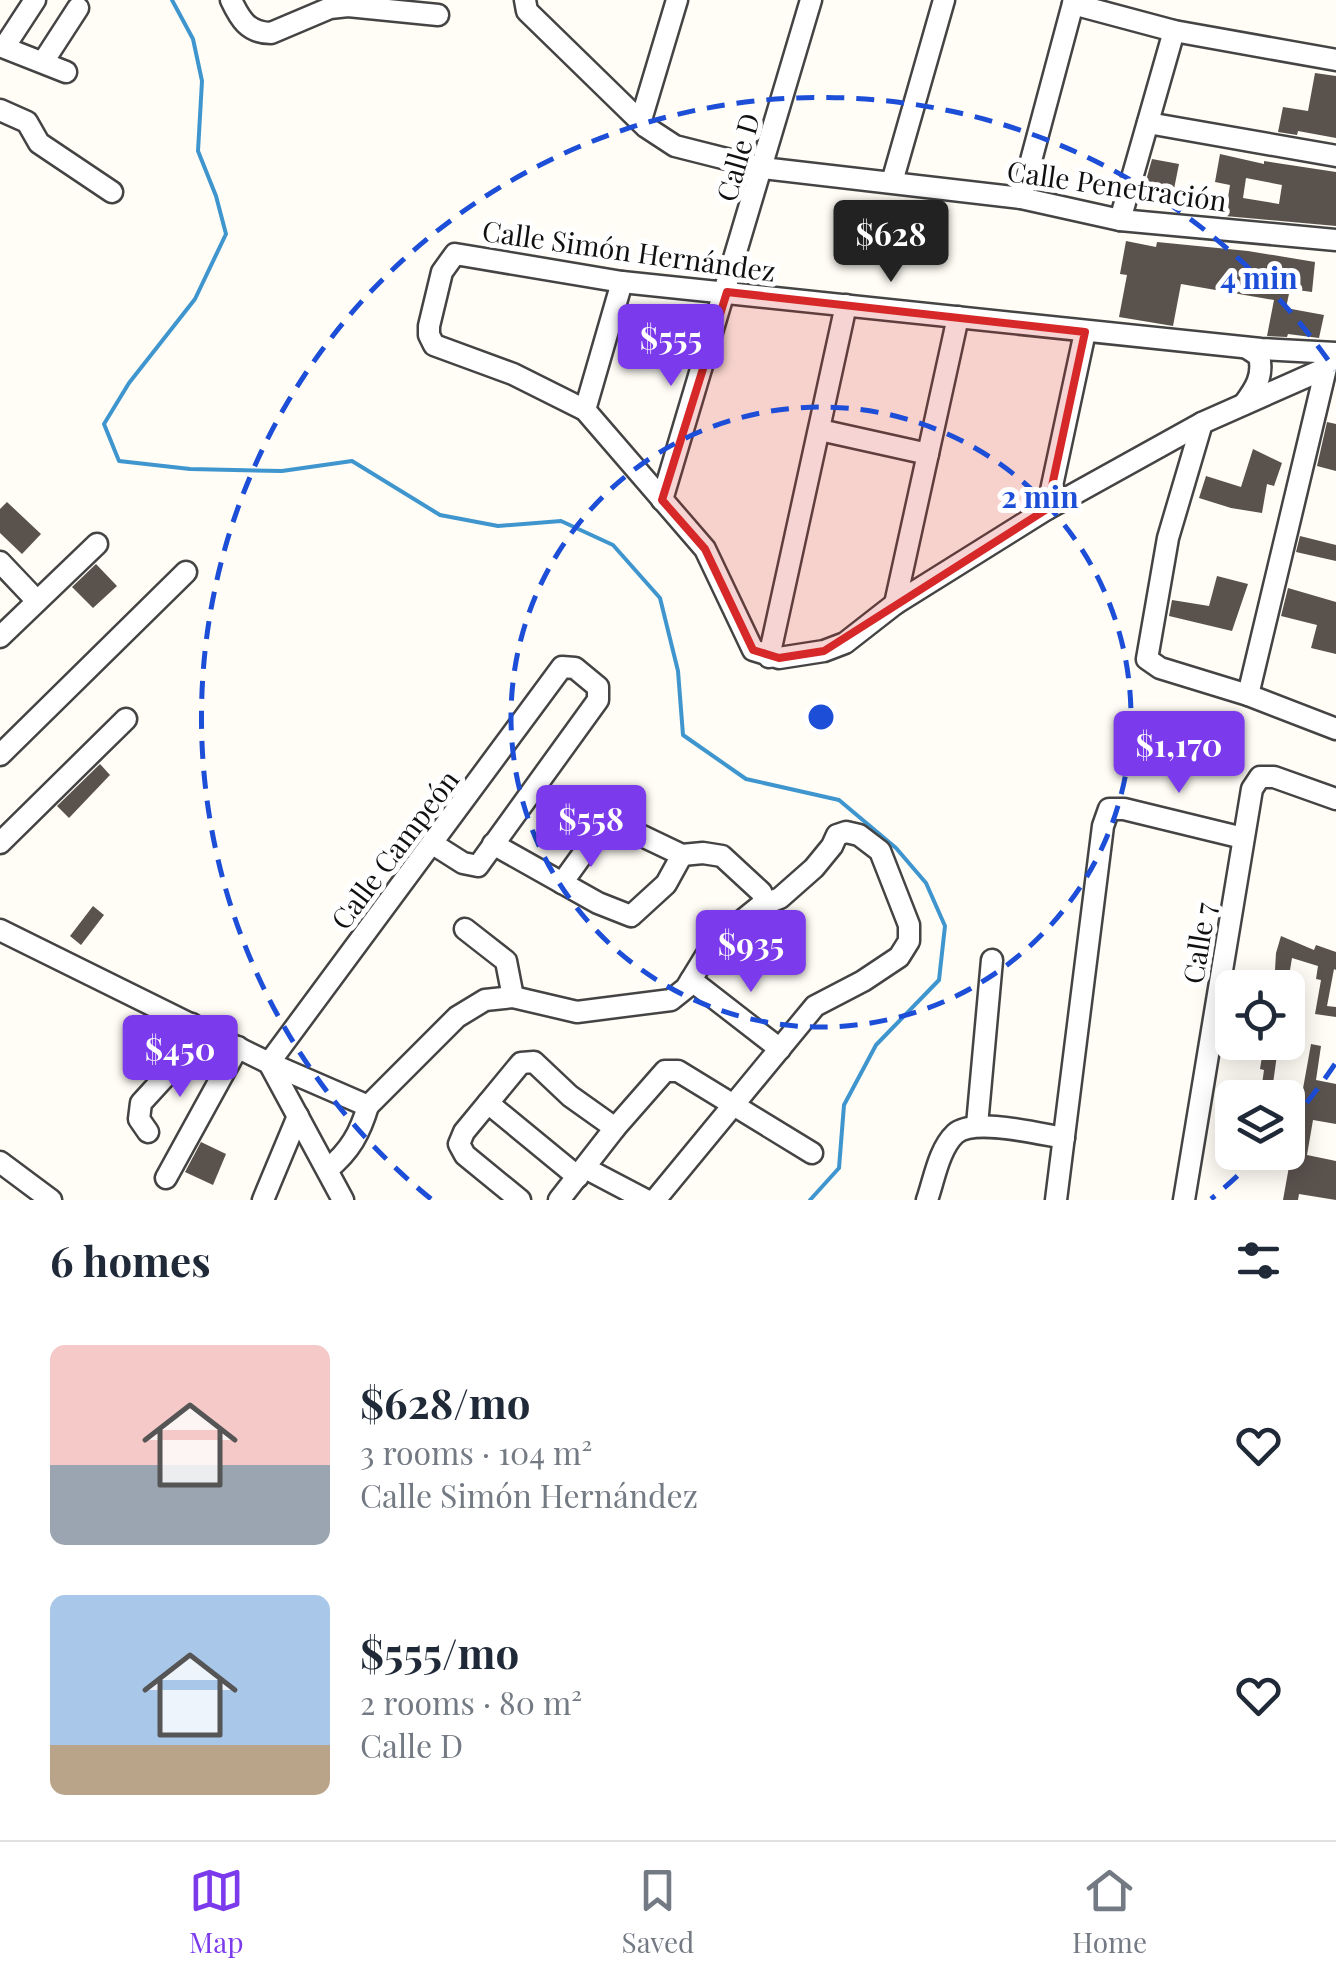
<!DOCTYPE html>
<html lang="en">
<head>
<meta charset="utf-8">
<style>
	:root { --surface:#fff; --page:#f6f6f7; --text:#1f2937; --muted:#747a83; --line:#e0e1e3; --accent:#7c3aed }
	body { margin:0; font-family:"Playfair Display",serif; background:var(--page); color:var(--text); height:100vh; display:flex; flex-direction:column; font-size:38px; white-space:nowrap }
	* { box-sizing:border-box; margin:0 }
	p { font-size:32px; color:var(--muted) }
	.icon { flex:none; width:55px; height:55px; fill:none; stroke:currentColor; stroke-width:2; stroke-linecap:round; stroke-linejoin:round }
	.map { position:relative; height:1200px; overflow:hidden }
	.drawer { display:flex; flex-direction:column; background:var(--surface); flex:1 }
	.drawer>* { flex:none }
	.tools { position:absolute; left:1215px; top:970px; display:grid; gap:20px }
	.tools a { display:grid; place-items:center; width:90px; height:90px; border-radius:15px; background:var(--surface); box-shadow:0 5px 25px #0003; font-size:50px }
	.price { position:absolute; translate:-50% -85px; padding:0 22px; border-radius:10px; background:var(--accent); color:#fff; font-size:32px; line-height:65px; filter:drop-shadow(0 2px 5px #0008) }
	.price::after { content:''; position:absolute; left:50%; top:60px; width:30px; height:22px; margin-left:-15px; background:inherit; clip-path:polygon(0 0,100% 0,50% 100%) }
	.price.current { background:#222; color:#fff }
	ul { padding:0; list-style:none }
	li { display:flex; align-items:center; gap:30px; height:250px; padding:0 50px }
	li span { display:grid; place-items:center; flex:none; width:280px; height:200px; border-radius:15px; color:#555 }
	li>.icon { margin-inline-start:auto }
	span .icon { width:120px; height:120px; fill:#fffc; stroke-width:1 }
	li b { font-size:42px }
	h2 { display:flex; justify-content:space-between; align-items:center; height:120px; padding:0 50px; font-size:42px }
	.menu { display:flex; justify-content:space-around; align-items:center; height:140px; border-top:2px solid var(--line); background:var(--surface); font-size:28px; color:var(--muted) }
	.menu a { display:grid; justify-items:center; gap:5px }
	.menu .current { color:var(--accent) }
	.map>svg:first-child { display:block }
</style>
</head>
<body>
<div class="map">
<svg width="1336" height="1200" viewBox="0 0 1336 1200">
	<rect width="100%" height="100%" fill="#fffdf5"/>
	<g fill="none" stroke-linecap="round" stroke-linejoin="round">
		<polyline stroke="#3f96cf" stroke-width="4" points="172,0 193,39 202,81 198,151 216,196 226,234 195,299 129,383 104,424 119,461 190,469 282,471 352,461 440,515 498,526 561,521 613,545 660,598 678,671 683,735 746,779 839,800 896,848 926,883 945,926 939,980 876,1045 844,1105 839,1168 810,1200"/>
	</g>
	<g fill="#5a524d" fill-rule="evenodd">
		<polygon points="1315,73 1336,76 1336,138 1298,131 1297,135 1278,132 1283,107 1308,111"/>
		<path d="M1220 154 1264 164V161L1336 172V226L1225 216 1230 185 1215 182ZM1246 178 1282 185 1279 204 1243 198Z"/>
		<polygon points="1152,159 1179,164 1174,189 1145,184"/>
		<polygon points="1126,241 1156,247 1157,242 1248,251 1315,262 1312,292 1290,289 1286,308 1324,315 1319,338 1288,334 1287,337 1267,336 1274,300 1181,284 1173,326 1119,317 1127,275 1120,274"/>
		<polygon points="1327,422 1336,424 1336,471 1317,466"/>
		<polygon points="1253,449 1282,463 1274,486 1267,484 1262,513 1231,508 1199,498 1206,476 1241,487"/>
		<polygon points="7,502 41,534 22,554 0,533 0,509"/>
		<polygon points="1300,536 1336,545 1336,561 1296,552"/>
		<polygon points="96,564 117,586 93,608 72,587"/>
		<polygon points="1217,576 1248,584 1232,631 1169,616 1172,600 1209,606"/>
		<polygon points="1288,588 1336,602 1336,654 1311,648 1317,625 1281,616"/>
		<polygon points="100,764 110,775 69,818 57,806"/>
		<polygon points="93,906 104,915 81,945 70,936"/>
		<polygon points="1281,936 1314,950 1316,945 1336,952 1336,970 1334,969 1327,1006 1336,1007 1336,1017 1315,1014 1321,980 1316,979 1318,966 1292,958 1287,988 1277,988 1279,971 1275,970 1276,953"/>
		<polygon points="1268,1042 1279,1042 1276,1062 1271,1098 1260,1098 1264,1070 1260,1069 1264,1044"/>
		<polygon points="1311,1044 1321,1046 1316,1080 1336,1084 1336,1124 1313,1120 1307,1155 1336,1161 1336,1200 1299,1194 1298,1200 1283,1200"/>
		<polygon points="201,1142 226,1154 213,1185 185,1172"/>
	</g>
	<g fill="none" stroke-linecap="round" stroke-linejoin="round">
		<g stroke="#444" stroke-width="25">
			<g id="minor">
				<path d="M231 0C240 19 248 33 271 33L330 8 348 6 438 15"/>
				<polyline points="525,0 527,11 646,127 675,146 762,168 1021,198 1120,220 1336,240"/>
				<polyline points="1073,4 1174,31 1336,60"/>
				<polyline points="0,46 66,72"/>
				<polyline points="5,46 35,0"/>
				<polyline points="43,62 78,8"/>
				<polyline points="0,110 27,122 39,143 112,192"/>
				<polyline points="641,120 677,0"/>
				<polyline points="1148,123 1336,156"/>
				<polyline points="892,182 944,0"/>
				<polyline points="1021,198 1074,0"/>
				<polyline points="1120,220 1174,31"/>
				<polyline points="1324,369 1202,423 1047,509 895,604 845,643 824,651 779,658 753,650 705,549 585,410 513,374 434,345 429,335 429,326 442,272 455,254 622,282 1261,349 1336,353"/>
				<path d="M1244 404C1255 389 1264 376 1259 356L1247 348"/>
				<polyline points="585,410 622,282"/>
				<polyline points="1202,423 1168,538 1147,659 1160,668 1248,695 1336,729"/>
				<polyline points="820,430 928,454"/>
				<polyline points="662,500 811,0"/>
				<polyline points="1047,509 1085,332"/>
				<polyline points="0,562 37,601"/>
				<polyline points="895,604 958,317"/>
				<polyline points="0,637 97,544"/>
				<polyline points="769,657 846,305"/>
				<polyline points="1248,695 1327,364"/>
				<polyline points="0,755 186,572"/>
				<polyline points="0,843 126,719"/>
				<polyline points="493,844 598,903 631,916 666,884 682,855"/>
				<polyline points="562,883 606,822 615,823 682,855 703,853 722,856 761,892 766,903"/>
				<polyline points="465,929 506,961 513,997"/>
				<polyline points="0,930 269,1063 368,1106 457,1017 485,1000 513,997 577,1012 671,1000 686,988 713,944 760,906 780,898 814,868 832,846 837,835 846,832 859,835 880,851 909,925 909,941 899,957 863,981 815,1006 655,1200"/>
				<polyline points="691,980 780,1049"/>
				<polyline points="269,1063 562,667 575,668 598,687 598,700 478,866 463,863 433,844"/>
				<polyline points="269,1063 343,1200"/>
				<polyline points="488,1103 578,1177"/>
				<polyline points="977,1125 992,960"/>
				<polyline points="148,1132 139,1119 141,1103 174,1067 192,1024"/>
				<polyline points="0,1162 51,1200"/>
				<polyline points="585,1168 646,1200"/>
				<path d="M328 1169C350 1151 360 1133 368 1106"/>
				<polyline points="166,1178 238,1047"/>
				<polyline points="263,1200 298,1116"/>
				<polyline points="520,1200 465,1155 459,1144 464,1132 521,1063 534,1062 570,1096 615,1128"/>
				<polyline points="559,1200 615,1128 665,1071 678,1071 812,1153"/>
				<path d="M927 1200C934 1180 939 1149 955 1134 974 1117 1039 1134 1064 1138"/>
				<polyline points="1056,1200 1103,826 1109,809 1124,809 1243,838"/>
				<polyline points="1184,1200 1252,789 1260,777 1274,777 1336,799"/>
			</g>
		</g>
		<use href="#minor" stroke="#fff" stroke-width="20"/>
	</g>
	<path fill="#d62828" fill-opacity="0.2" stroke="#d62828" stroke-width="8" stroke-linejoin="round" d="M727 292 1085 332 1047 509 824 651 779 658 753 650 705 549 662 500Z"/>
	<g fill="none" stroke="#1d4ed8" stroke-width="5" stroke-dasharray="18 12">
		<circle cx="821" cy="717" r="310"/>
		<path d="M1335 1064A620 620 0 0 1 1289 1124M1259 1155A620 620 0 0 1 1211 1199M431 1199A620 620 0 1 1 1335 370"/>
	</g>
	<g text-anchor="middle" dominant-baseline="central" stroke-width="10" stroke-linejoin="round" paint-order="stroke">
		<g font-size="28" fill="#111" stroke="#fff">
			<text transform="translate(737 157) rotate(-74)">Calle D</text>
			<text transform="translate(1117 185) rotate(8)">Calle Penetración</text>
			<text transform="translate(629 250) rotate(8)">Calle Simón Hernández</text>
			<text transform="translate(394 849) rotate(-53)">Calle Campeón</text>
			<text transform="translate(1198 943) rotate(-81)">Calle 7</text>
		</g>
	</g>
	<circle cx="821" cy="717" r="15" fill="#1d4ed8" stroke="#fff" stroke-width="5"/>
	<g font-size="30" text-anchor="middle" font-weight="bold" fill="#1d4ed8" stroke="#fff" stroke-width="10" stroke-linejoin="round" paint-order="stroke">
		<text x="1259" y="289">4 min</text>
		<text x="1040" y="508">2 min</text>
	</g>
</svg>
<div class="tools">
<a><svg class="icon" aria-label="locate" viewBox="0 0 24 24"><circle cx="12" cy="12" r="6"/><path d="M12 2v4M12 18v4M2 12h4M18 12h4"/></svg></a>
<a><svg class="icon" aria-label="layers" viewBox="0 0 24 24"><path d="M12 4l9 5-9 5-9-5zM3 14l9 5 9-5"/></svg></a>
</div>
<b class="price current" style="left:891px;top:285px">$628</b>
<b class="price" style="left:671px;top:389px">$555</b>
<b class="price" style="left:1179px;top:796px">$1,170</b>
<b class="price" style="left:591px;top:870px">$558</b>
<b class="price" style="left:751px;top:995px">$935</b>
<b class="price" style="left:180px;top:1100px">$450</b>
</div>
<section class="drawer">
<h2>6 homes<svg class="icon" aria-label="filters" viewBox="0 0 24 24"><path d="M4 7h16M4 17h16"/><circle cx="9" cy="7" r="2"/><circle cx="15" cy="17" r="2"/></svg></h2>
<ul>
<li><span style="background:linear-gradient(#f6c9c9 60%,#9aa5b1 0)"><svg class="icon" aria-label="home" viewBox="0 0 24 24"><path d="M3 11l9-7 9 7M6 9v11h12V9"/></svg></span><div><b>$628/mo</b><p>3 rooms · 104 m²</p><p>Calle Simón Hernández</p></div><svg class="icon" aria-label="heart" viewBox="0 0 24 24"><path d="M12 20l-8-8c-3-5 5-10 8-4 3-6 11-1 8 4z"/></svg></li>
<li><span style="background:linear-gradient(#a9c7e8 75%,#b9a48a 0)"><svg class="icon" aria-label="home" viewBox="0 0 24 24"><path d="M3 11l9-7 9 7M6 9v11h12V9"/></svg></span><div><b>$555/mo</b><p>2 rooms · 80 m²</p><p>Calle D</p></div><svg class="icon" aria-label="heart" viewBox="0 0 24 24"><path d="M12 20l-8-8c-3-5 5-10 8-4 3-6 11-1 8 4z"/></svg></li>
</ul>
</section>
<nav class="menu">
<a class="current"><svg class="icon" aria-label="map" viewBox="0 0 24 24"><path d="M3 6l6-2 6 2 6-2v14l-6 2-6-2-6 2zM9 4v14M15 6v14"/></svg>Map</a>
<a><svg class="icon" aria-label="saved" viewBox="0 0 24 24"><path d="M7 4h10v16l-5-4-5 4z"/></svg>Saved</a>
<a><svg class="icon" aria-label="home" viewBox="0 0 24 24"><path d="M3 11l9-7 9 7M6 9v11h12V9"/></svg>Home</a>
</nav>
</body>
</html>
